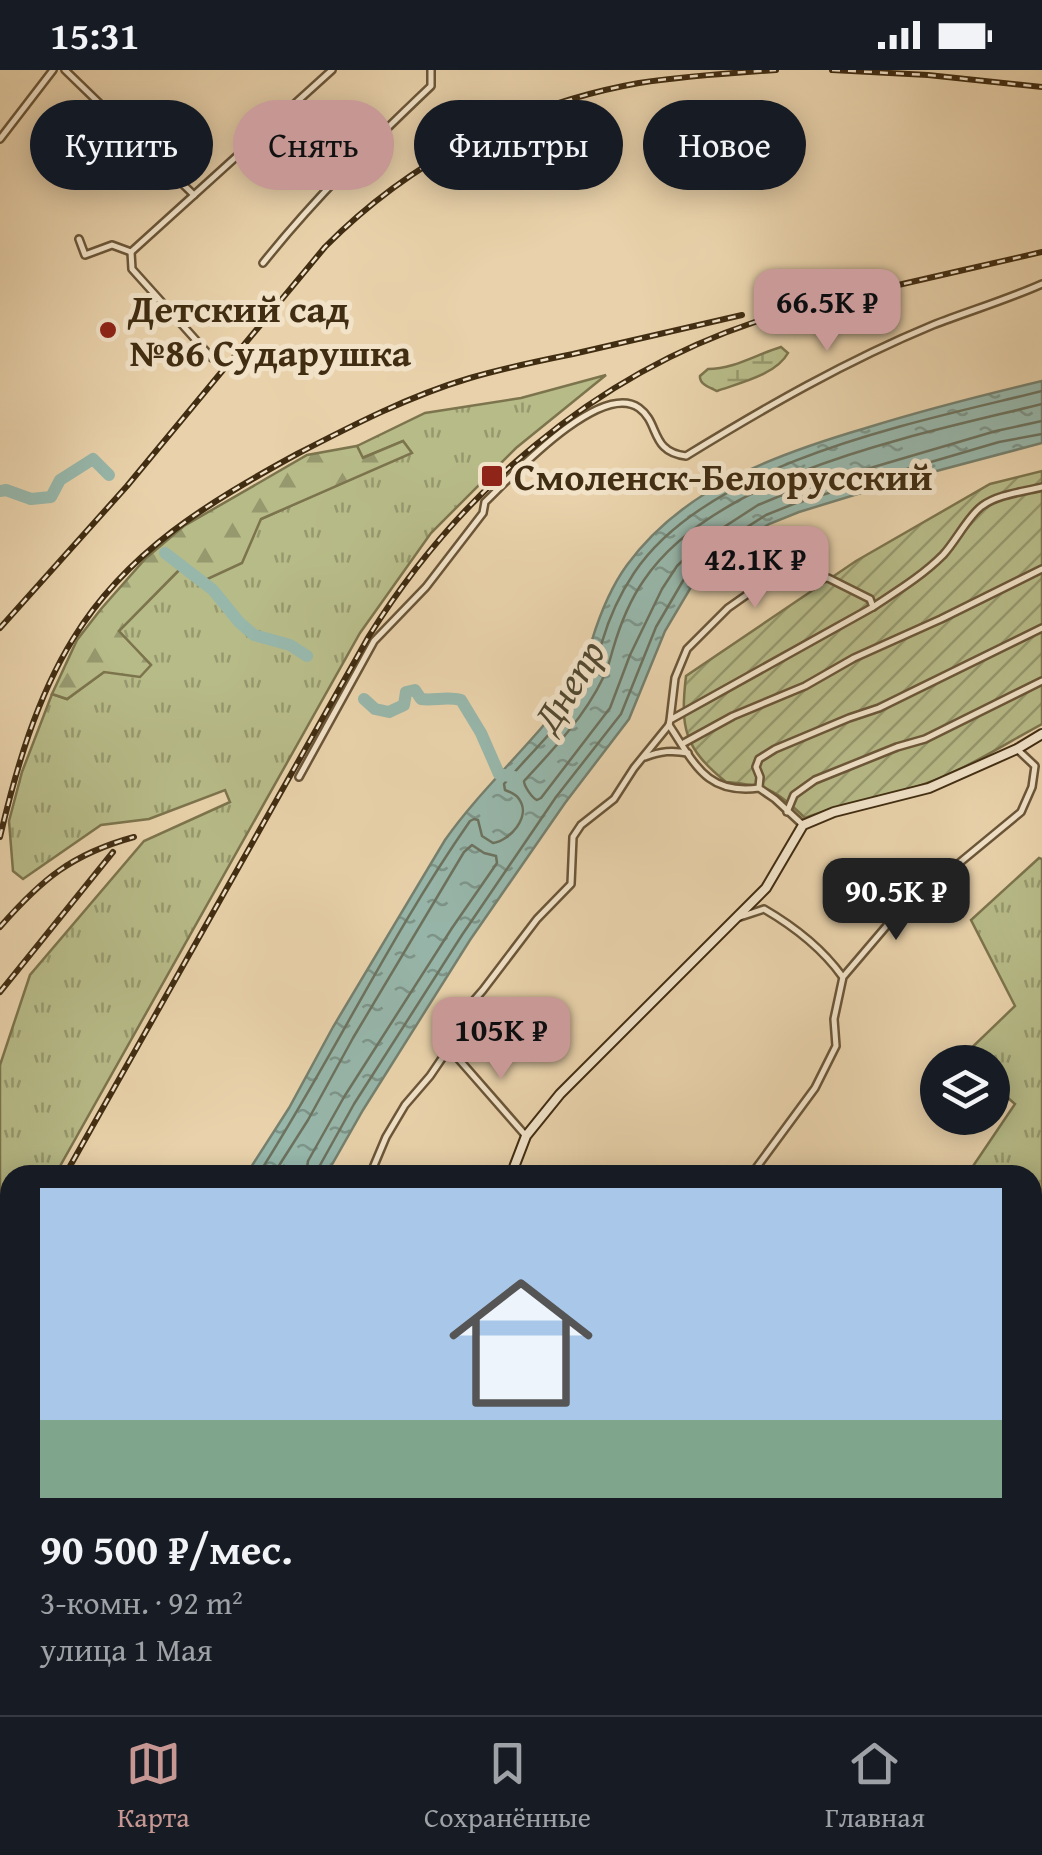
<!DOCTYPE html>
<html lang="ru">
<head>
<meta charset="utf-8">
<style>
	:root { --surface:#171b24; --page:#20242c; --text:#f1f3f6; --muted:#9ea1a6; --line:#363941; --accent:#c59692 }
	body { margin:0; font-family:"Gentium Book Plus",serif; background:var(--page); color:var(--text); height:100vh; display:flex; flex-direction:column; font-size:38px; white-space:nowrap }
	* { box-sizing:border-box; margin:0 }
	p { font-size:32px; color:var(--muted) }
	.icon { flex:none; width:55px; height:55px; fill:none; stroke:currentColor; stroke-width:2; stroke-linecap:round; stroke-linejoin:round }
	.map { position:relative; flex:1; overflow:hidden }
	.sheet { position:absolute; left:0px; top:1095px; width:1042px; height:550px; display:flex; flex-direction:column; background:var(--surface); border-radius:30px 30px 0 0; box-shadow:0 5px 25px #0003 }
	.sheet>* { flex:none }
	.banner { position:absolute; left:30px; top:30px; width:982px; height:90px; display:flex; gap:20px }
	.controls { position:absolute; left:920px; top:975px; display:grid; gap:20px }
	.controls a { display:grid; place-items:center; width:90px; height:90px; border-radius:50%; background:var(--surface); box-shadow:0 5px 25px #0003; font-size:50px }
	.price { position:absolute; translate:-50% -85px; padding:0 22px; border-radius:20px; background:var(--accent); color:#111; font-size:32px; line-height:65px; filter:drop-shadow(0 2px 5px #0008) }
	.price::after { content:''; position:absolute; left:50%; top:60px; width:30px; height:22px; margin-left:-15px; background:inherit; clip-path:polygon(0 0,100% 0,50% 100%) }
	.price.active { background:#222; color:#fff }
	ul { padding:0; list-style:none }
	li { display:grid; align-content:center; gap:20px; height:530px; padding:0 40px }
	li+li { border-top:2px solid var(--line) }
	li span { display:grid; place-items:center; height:310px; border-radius:0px; color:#555 }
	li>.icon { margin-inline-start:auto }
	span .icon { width:180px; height:180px; fill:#fffc; stroke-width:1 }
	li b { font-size:42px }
	.chip { padding:0 35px; border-radius:45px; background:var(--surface); box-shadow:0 5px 25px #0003; font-size:35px; line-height:90px }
	.chip.active { background:var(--accent); color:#111 }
	.status { display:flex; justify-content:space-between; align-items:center; height:70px; padding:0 50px; background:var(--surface); direction:ltr }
	.status svg { height:28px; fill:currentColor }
	.dock { display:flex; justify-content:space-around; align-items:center; height:140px; border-top:2px solid var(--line); background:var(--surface); font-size:28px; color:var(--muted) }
	.dock a { display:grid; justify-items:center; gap:5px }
	.dock .active { color:var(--accent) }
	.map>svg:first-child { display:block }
</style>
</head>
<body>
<div class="status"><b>15:31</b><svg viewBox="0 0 49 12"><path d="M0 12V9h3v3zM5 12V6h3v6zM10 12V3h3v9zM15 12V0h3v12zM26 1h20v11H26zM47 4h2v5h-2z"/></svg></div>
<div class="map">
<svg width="1042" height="1645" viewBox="0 0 1042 1645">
	<defs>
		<pattern id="grass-tufts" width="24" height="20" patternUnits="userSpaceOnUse" patternTransform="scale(2.5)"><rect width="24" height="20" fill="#b7bb88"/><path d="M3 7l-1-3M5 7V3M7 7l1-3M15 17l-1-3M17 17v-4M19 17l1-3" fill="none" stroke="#96986e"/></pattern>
		<pattern id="forest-firs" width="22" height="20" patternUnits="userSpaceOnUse" patternTransform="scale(2.5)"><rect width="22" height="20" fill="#b7bb88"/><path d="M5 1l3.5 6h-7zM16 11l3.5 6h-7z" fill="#96986e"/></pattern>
		<pattern id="wetland-marsh" width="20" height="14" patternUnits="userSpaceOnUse" patternTransform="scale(2.5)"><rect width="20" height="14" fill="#b7bb88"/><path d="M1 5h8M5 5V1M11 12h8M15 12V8" fill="none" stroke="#96986e"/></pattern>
		<pattern id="cemetery-stones" width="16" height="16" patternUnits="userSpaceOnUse" patternTransform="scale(2.5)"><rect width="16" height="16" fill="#b7bb88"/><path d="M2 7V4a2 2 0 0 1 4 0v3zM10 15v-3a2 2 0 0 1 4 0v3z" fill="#96986e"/></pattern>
		<pattern id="garden-furrows" width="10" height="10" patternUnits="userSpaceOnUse" patternTransform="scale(2.5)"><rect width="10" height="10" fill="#b7bb88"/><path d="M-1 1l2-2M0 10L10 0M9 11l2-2" fill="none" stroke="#96986e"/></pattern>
		<pattern id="water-ripples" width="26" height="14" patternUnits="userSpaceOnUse" patternTransform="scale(2.5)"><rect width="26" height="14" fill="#97b7ab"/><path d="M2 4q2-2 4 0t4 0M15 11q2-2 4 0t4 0" fill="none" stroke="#7d958a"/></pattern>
	</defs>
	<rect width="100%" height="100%" fill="#e9d2ab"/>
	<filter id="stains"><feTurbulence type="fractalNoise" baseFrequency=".002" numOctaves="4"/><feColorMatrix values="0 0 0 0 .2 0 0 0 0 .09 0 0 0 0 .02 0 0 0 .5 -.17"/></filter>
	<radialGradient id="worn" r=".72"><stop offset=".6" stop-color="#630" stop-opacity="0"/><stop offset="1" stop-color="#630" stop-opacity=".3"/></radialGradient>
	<g fill="url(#grass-tufts)" stroke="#7c744d" stroke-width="2.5">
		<polygon points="606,305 516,378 431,463 360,563 55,1105 10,1105 10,1185 0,1203 0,995 30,905 144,771 230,732 225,720 149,749 101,755 23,809 13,801 9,751 22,702 52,624 67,629 104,602 150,594 118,561 182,497 261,449 411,382 403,371 362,388 357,376 425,343 521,328"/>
		<polygon points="1039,788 1042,789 1042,1451 1033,1453 1033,1419 1039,1417 1032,1393 1032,1105 967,1105 1015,1034 993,1015 992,992 964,992 960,989 1015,936 971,850"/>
	</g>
	<polygon fill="url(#forest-firs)" stroke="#7c744d" stroke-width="2.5" points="403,371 412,383 261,449 242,493 201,512 182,497 119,561 151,595 140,607 104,602 67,629 52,624 77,570 101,539 146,488 184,456 307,385 357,376 363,388"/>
	<path fill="url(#wetland-marsh)" stroke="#7c744d" stroke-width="2.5" d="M781 277 788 283C776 305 739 313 717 321 710 318 699 314 700 306L708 299C734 299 757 284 781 277Z"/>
	<polygon fill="url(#cemetery-stones)" stroke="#7c744d" stroke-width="2.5" points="82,1635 239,1635 233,1645 100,1645"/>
	<path fill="url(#garden-furrows)" stroke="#7c744d" stroke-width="2.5" d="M1042 401V654C999 677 956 706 909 719 874 730 839 735 805 748 774 718 767 716 726 712 684 678 680 658 686 606L856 491 990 414Z"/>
	<path fill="url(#water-ripples)" stroke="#75806e" stroke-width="2.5" d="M1042 311V373L910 408 799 442 769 454 717 488 694 512 665 561 629 649 565 733 470 870 363 1040 326 1105H246L289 1038 333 957 445 770C483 716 534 673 572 619 582 604 586 587 592 570 600 544 611 517 627 495 684 417 777 384 866 358 924 340 983 325 1042 311Z"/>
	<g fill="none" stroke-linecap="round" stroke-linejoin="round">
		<g stroke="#6c725e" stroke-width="2.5">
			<path d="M1042 334C922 364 717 402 644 510 630 530 620 555 613 579 610 589 608 599 603 608 585 646 553 680 524 711 524 716 532 728 537 730L541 728 610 638 630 585 662 519 677 496 704 470 758 435 792 421 996 361 1042 351"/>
			<path d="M258 1105C332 989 391 864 470 751L474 749 478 750 482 766 493 773C509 771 532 747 519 729 516 724 510 722 505 720L504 714C534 679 574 643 593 601 597 592 599 581 602 572 609 548 620 524 634 503 709 391 918 352 1042 321"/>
			<polyline points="273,1105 308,1050 353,968 464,782 472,775 484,783 496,786 497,793 452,858 344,1027 308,1091 306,1105"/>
			<polyline points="318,1105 319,1097 354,1034 462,865 556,727 621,644 656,557 687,504 711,480 766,445 796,433 907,399 999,372 1042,364"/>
		</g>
		<polyline stroke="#75806e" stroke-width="2.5" points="1032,1456 1042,1455"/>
		<g stroke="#97b7ab" stroke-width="12">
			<polyline points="0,421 6,420 31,429 51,427 60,410 93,389 109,405"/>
			<polyline points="165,483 213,520 239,552 254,565 290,575 307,586"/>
			<path d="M364 629 375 639 389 642 404 635 406 622 415 620 421 629C434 631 447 626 461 630L481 663 499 704 514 707"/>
		</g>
		<g stroke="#6b5638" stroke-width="10">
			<g id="street">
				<polyline points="65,0 194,125"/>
				<polyline points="0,69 53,0"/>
				<polyline points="79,169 85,185 112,175 131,182"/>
				<polyline points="131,182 332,0"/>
				<polyline points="131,182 132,199 212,288"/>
				<path d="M263 193C314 129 371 73 431 16V0"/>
				<path d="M873 537C897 521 922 506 943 485 956 471 969 445 982 436 998 424 1023 422 1042 417"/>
				<path d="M670 650 873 537 870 529 828 508 784 511 755 519 728 538 687 579 675 608 670 650 669 655C695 694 706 725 759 718L775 729 803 755"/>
				<polyline points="682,674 733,646 805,616 854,588 941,549 1042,499"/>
				<path d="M645 687C661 681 672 680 688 683"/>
				<path d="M299 707 374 571 426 517 483 443 485 432C511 407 600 310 639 338 660 353 650 382 686 386 766 337 846 291 933 255 969 241 1006 230 1042 214"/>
				<polyline points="759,717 760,707 756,697 759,689 775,679 849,648 879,638 1042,558"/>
				<polyline points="787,742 794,725 815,710 897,677 925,669 1042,611"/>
				<path d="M740 847 764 839C795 857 821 877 842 906"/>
				<polyline points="449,978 526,1066"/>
				<polyline points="370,1105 386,1067 405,1035 430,1006 449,978 457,950 483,920 537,849 571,814 573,767 581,755 614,729 634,698 669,655"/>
				<polyline points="751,1105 815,1018 836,976 834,949 843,907 895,846 1021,742 1032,717 1035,696 1017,679"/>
				<polyline points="0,1613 10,1613"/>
				<polyline points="72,1635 88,1645"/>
				<polyline points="6,1645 13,1635"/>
				<polyline points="500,1645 504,1635"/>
				<polyline points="592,1645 596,1635"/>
			</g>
		</g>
		<g stroke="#412d12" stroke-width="12">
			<g id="secondary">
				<polyline points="511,1105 526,1066 560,1024 766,818 803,755 834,742 929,718 1017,679 1042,664"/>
				<polyline points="353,1645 357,1635"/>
			</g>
		</g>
		<use href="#street" stroke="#f1e2c8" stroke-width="5"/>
		<use href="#secondary" stroke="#f1e2c8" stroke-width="8"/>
		<g stroke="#412d12" stroke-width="6">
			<g id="rail">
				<polyline points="832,0 928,5 1042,17"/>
				<path d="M0 558 127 416 325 177C410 91 520 34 639 13 684 6 730 3 776 0"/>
				<path d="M0 767C16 699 36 629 73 569 127 481 209 432 297 384 353 355 409 326 470 308 504 298 538 291 573 284 629 271 686 258 742 245"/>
				<path d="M0 857C42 809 72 784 134 767"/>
				<polyline points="0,922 113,782"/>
				<path d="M65 1105 369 566C459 422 593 306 755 252 793 239 833 231 872 221 929 208 985 195 1042 182"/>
				<polyline points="0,1221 10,1203"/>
			</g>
		</g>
		<use href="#rail" stroke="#f1e2c8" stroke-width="2.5" stroke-dasharray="8" stroke-linecap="butt"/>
	</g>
	<g fill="#8f2418" stroke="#f1e2c8" stroke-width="4">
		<circle cx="108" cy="260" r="10"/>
		<rect x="480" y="394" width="24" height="24" rx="5"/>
	</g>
	<g text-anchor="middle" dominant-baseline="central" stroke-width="10" stroke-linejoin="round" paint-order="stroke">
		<g font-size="38" font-weight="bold" fill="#412d12" stroke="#f1e2c8" text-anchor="start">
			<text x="128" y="238">Детский сад<tspan x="128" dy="44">№86 Сударушка</tspan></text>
			<text x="514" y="406">Смоленск-Белорусский</text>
		</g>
		<g font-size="40" font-style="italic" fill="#524931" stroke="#f1e2c8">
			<text transform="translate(568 615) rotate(-58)">Днепр</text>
		</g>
	</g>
	<rect width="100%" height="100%" filter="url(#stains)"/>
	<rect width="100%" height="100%" fill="url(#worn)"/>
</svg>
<div class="controls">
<a><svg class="icon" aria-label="layers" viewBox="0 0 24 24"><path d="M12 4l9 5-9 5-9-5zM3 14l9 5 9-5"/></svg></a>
</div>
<b class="price" style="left:827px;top:284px">66.5K ₽</b>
<b class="price" style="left:755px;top:541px">42.1K ₽</b>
<b class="price active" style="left:896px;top:873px">90.5K ₽</b>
<b class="price" style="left:501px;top:1012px">105K ₽</b>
<div class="banner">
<a class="chip">Купить</a>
<a class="chip active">Снять</a>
<a class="chip">Фильтры</a>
<a class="chip">Новое</a>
</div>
<section class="sheet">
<ul>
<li><span style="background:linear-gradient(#a9c7e8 75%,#7fa58c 0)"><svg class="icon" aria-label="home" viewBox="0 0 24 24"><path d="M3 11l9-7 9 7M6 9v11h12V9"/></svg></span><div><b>90 500 ₽/мес.</b><p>3-комн. · 92 m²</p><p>улица 1 Мая</p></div></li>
</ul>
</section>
</div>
<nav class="dock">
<a class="active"><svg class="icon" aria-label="map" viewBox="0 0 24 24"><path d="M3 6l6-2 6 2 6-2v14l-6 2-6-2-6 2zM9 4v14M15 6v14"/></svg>Карта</a>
<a><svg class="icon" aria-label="saved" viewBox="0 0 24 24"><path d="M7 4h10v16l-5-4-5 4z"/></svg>Сохранённые</a>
<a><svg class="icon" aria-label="home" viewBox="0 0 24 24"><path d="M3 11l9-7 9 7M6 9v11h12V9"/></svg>Главная</a>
</nav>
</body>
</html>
